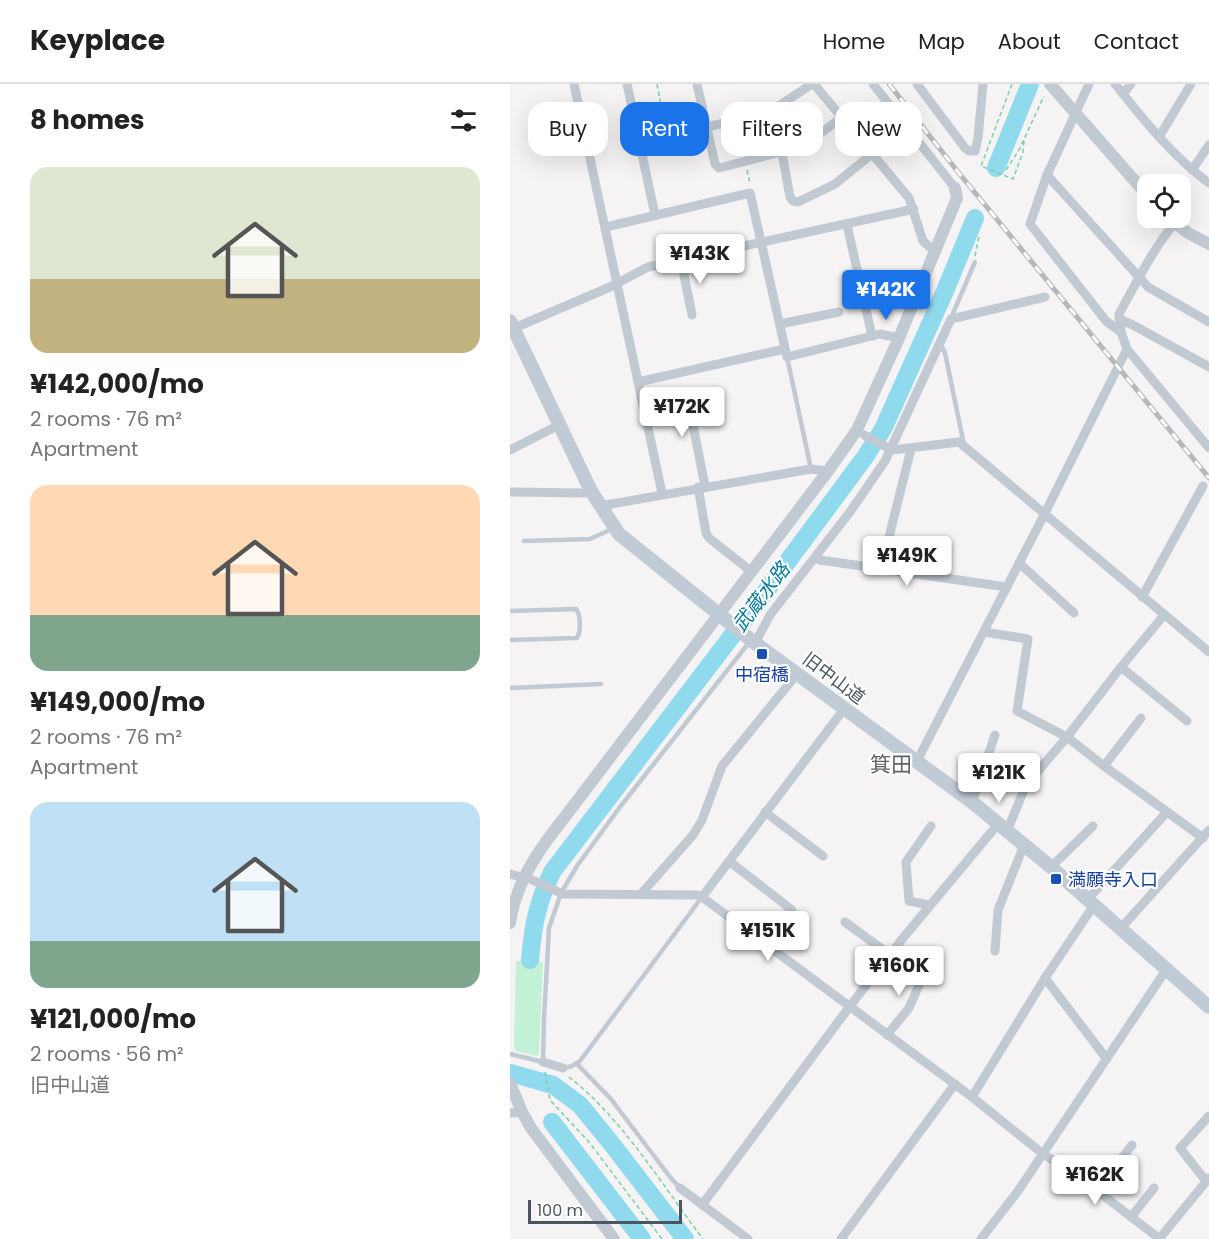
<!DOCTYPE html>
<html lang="en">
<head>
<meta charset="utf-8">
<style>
	:root { --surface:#fff; --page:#f6f6f6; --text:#222; --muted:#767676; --line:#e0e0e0; --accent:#1a73e8 }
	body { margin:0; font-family:Poppins,"Noto Sans JP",sans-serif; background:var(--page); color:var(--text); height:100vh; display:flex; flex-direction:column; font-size:22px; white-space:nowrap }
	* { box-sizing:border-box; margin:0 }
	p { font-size:20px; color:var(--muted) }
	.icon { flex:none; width:33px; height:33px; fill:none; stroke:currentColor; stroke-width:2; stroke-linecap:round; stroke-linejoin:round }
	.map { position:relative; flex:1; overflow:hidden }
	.panel { display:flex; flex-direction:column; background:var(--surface); width:510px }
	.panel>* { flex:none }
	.banner { position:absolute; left:18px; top:18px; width:570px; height:54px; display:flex; gap:12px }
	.tools { position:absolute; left:627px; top:90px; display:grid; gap:12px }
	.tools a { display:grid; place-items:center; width:54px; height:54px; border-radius:12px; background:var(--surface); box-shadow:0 6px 24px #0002; font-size:30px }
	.scale { position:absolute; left:18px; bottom:15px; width:154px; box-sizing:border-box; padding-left:6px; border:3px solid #4a5661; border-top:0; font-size:16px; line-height:21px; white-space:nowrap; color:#4a5661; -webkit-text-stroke:4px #fff; paint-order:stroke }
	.price { position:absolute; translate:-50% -51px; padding:0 14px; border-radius:6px; background:#fff; color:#222; font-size:20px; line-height:39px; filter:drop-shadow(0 2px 3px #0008) }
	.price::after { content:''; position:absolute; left:50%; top:36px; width:18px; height:14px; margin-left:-9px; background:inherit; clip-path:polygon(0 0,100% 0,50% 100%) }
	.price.on { background:var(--accent); color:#fff }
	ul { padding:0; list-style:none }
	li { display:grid; align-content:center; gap:12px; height:318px; padding:0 30px }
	li span { display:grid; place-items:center; height:186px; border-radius:18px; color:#555 }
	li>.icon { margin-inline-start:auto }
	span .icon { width:108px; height:108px; fill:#fffc; stroke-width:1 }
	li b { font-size:26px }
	h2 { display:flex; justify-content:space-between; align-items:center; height:72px; padding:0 30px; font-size:26px }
	.tag { padding:0 21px; border-radius:18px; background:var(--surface); box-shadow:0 6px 24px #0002; font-size:21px; line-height:54px }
	.tag.on { background:var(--accent); color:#fff }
	header { display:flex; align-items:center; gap:36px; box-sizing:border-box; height:84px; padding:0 30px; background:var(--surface); border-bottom:2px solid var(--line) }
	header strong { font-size:28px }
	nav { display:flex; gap:33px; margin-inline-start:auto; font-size:21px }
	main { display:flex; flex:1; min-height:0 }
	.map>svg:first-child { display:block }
</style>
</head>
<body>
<header>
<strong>Keyplace</strong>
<nav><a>Home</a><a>Map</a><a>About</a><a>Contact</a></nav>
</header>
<main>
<section class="panel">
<h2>8 homes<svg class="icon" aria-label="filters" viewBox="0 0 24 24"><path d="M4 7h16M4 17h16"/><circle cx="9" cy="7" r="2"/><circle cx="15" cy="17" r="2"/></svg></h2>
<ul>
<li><span style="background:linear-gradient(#dfe7d0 60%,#c2b280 0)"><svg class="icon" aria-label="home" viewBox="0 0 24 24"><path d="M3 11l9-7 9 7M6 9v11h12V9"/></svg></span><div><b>¥142,000/mo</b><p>2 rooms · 76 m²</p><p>Apartment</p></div></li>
<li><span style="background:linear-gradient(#ffd9b3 70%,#7fa58c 0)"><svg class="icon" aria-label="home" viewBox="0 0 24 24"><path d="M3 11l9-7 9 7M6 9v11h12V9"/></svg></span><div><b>¥149,000/mo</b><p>2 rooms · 76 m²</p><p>Apartment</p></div></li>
<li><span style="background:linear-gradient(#bfe0f5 75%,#7fa58c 0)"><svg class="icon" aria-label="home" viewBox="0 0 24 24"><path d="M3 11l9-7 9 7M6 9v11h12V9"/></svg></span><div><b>¥121,000/mo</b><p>2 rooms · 56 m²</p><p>旧中山道</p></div></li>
</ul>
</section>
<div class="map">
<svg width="699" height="1155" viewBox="0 0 699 1155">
	<rect width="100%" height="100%" fill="#f5f3f3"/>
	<polygon fill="#c3f1d5" points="6,877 33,878 29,970 27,972 6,967 4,963"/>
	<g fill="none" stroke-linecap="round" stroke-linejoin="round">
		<g stroke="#90daee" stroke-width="18">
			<polyline points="486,84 520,0"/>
			<path d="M20 876C23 841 27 820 42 788L247 519 355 373 373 345 435 207 465 134"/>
			<polyline points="0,989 43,1001 70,1021 101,1059 175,1155"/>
			<polyline points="42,1038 132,1155"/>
		</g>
		<g stroke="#7ad0a6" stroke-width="1.5" stroke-dasharray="4.5 3" stroke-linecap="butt">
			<polyline points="147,0 157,52"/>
			<polyline points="502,0 471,82 503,95 513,68 514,57"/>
			<polyline points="139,57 187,46"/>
			<polyline points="237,86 240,99"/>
			<polyline points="496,86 509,66 534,12"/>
			<polyline points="465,172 469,152"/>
			<polyline points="35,988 40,1016 79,1058 152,1155"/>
			<path d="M59 993C111 1033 153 1102 193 1155"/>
		</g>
		<g stroke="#c1cad2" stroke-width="4.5">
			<polyline points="441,234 465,178"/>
			<polyline points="430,259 435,269 454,361"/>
			<polyline points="277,273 301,385"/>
			<polyline points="14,457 80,455 104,444"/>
			<path d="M0 527 66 525C71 531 71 547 67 554L0 556"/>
			<polyline points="0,604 91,600"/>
			<polyline points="0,970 33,978 34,935 39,844 51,809 67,782 110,723 241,556"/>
			<polyline points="67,980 101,1015 160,1093 170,1104"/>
			<polyline points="54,984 62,982 70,977 192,813"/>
		</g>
		<g stroke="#c1cad2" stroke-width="9">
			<polyline points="64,0 152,409"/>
			<polyline points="117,0 145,131"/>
			<polyline points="187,0 205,80 209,84 286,64 303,55 332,33"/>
			<polyline points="304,0 399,114 413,157 425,168"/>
			<polyline points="363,0 445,104"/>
			<polyline points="407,0 455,64 459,67 465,67 468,54 473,0"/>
			<polyline points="579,0 537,91 520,140 596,237 611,248"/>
			<path d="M605 0C633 35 662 72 699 99"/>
			<polyline points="613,10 621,0"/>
			<polyline points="197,43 258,29 302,0"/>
			<polyline points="649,53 681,0"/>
			<polyline points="272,69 280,113 283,117 288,118 325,100 362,70"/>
			<polyline points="682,86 699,61"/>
			<polyline points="537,91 638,203 699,238"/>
			<path d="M665 139C645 161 624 203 609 230L611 248 617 265 699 364"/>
			<polyline points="337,141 362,252"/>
			<polyline points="96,143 240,109 277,273 370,250 389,254"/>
			<polyline points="171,176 182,231"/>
			<polyline points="609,235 623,241 699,283"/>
			<polyline points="270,240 329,228"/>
			<polyline points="1,247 9,242 100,203 138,183 404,125"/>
			<polyline points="128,298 275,265"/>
			<polyline points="135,327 178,316 195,402"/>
			<polyline points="354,351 382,366 449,358 699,568"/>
			<polyline points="0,366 49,341"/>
			<polyline points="188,403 196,449 199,454 242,488"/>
			<polyline points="0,408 74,409 81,407"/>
			<polyline points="90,422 301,385 318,387"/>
			<polyline points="305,474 310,476 497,503"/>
			<polyline points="509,479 564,529"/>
			<polyline points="371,485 401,365"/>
			<polyline points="632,513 693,402"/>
			<polyline points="474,548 518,555 507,627 557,653 594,682 693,754"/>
			<polyline points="245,559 260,531 340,428 375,377 441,235 535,213"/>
			<polyline points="611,583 677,637"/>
			<polyline points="407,677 535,429 617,265"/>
			<polyline points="594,682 631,634"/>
			<polyline points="462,718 485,651"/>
			<polyline points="255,728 313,772"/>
			<polyline points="497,747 516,701 557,653 611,583 654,531"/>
			<polyline points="219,777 282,826"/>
			<polyline points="541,783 583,742"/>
			<polyline points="0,790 20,795 53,810 187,811 192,813 462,1013 533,1070 564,1089 650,1155"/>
			<polyline points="131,810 183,751 192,736 212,682 287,590"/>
			<polyline points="192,813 334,625"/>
			<polyline points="578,815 657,728"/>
			<polyline points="419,821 399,817 396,778 421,742"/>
			<polyline points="335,838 380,871"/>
			<polyline points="611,844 699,746"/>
			<polyline points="485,867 488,826 514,761"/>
			<polyline points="535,894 596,974"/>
			<polyline points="377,951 399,924 416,885"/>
			<polyline points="33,978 53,984"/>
			<polyline points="462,1013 535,894 584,821"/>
			<polyline points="0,1029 12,1028"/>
			<polyline points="696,1097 670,1064 699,1032"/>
			<polyline points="170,1104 238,1155"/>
			<polyline points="587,1106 622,1061"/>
			<polyline points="192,1121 340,922 393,854 488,740"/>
			<polyline points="621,1133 644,1104"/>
			<polyline points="331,1155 445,1000"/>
			<polyline points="471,1155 508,1107 656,886"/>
			<polyline points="649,1155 699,1094"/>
		</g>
		<g stroke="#c1cad2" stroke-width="12">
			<polyline points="540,0 638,112"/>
			<polyline points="659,134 678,149 699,160"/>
			<path d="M0 839C4 809 18 783 35 759L318 387 347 346 389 254 447 114 445 104"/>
			<polyline points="0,999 12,1028 21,1044 104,1155"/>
		</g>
		<polyline stroke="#c1cbd6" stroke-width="14" points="0,237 81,407 109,450 241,556 462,718 541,783 699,923"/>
		<g stroke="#b5b8bd" stroke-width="5">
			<polyline id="rail" points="379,0 448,88 699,394"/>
		</g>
		<use href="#rail" stroke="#fff" stroke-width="3" stroke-dasharray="9" stroke-linecap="butt"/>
	</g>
	<g fill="#1a4fb4" stroke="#fff" stroke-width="2">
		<rect x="246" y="564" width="12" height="12" rx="3"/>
		<rect x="540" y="789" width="12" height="12" rx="3"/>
	</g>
	<g text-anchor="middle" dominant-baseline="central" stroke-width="4.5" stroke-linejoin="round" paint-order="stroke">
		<g font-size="18" fill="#164399" stroke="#fff">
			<text x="252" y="590">中宿橋</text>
			<text x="558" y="795" text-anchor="start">満願寺入口</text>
		</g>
		<g font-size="18" fill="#4a5661" stroke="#fff">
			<text transform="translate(324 594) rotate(37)">旧中山道</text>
		</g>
		<g font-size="20" font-style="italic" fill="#0c7c9b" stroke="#fff">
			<text transform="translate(251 513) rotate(-53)">武蔵水路</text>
		</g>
		<g font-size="21" fill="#5f6368" stroke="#fff">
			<text x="381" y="680">箕田</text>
		</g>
	</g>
</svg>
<div class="tools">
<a><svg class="icon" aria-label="locate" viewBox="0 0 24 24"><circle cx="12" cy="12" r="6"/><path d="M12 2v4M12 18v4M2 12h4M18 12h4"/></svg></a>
</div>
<div class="scale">100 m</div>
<b class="price" style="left:190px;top:201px">¥143K</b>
<b class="price on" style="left:376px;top:237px">¥142K</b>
<b class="price" style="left:172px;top:354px">¥172K</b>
<b class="price" style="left:397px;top:503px">¥149K</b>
<b class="price" style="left:489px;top:720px">¥121K</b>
<b class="price" style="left:258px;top:878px">¥151K</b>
<b class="price" style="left:389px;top:913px">¥160K</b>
<b class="price" style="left:585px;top:1122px">¥162K</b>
<div class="banner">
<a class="tag">Buy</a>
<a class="tag on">Rent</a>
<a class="tag">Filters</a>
<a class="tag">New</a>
</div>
</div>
</main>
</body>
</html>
